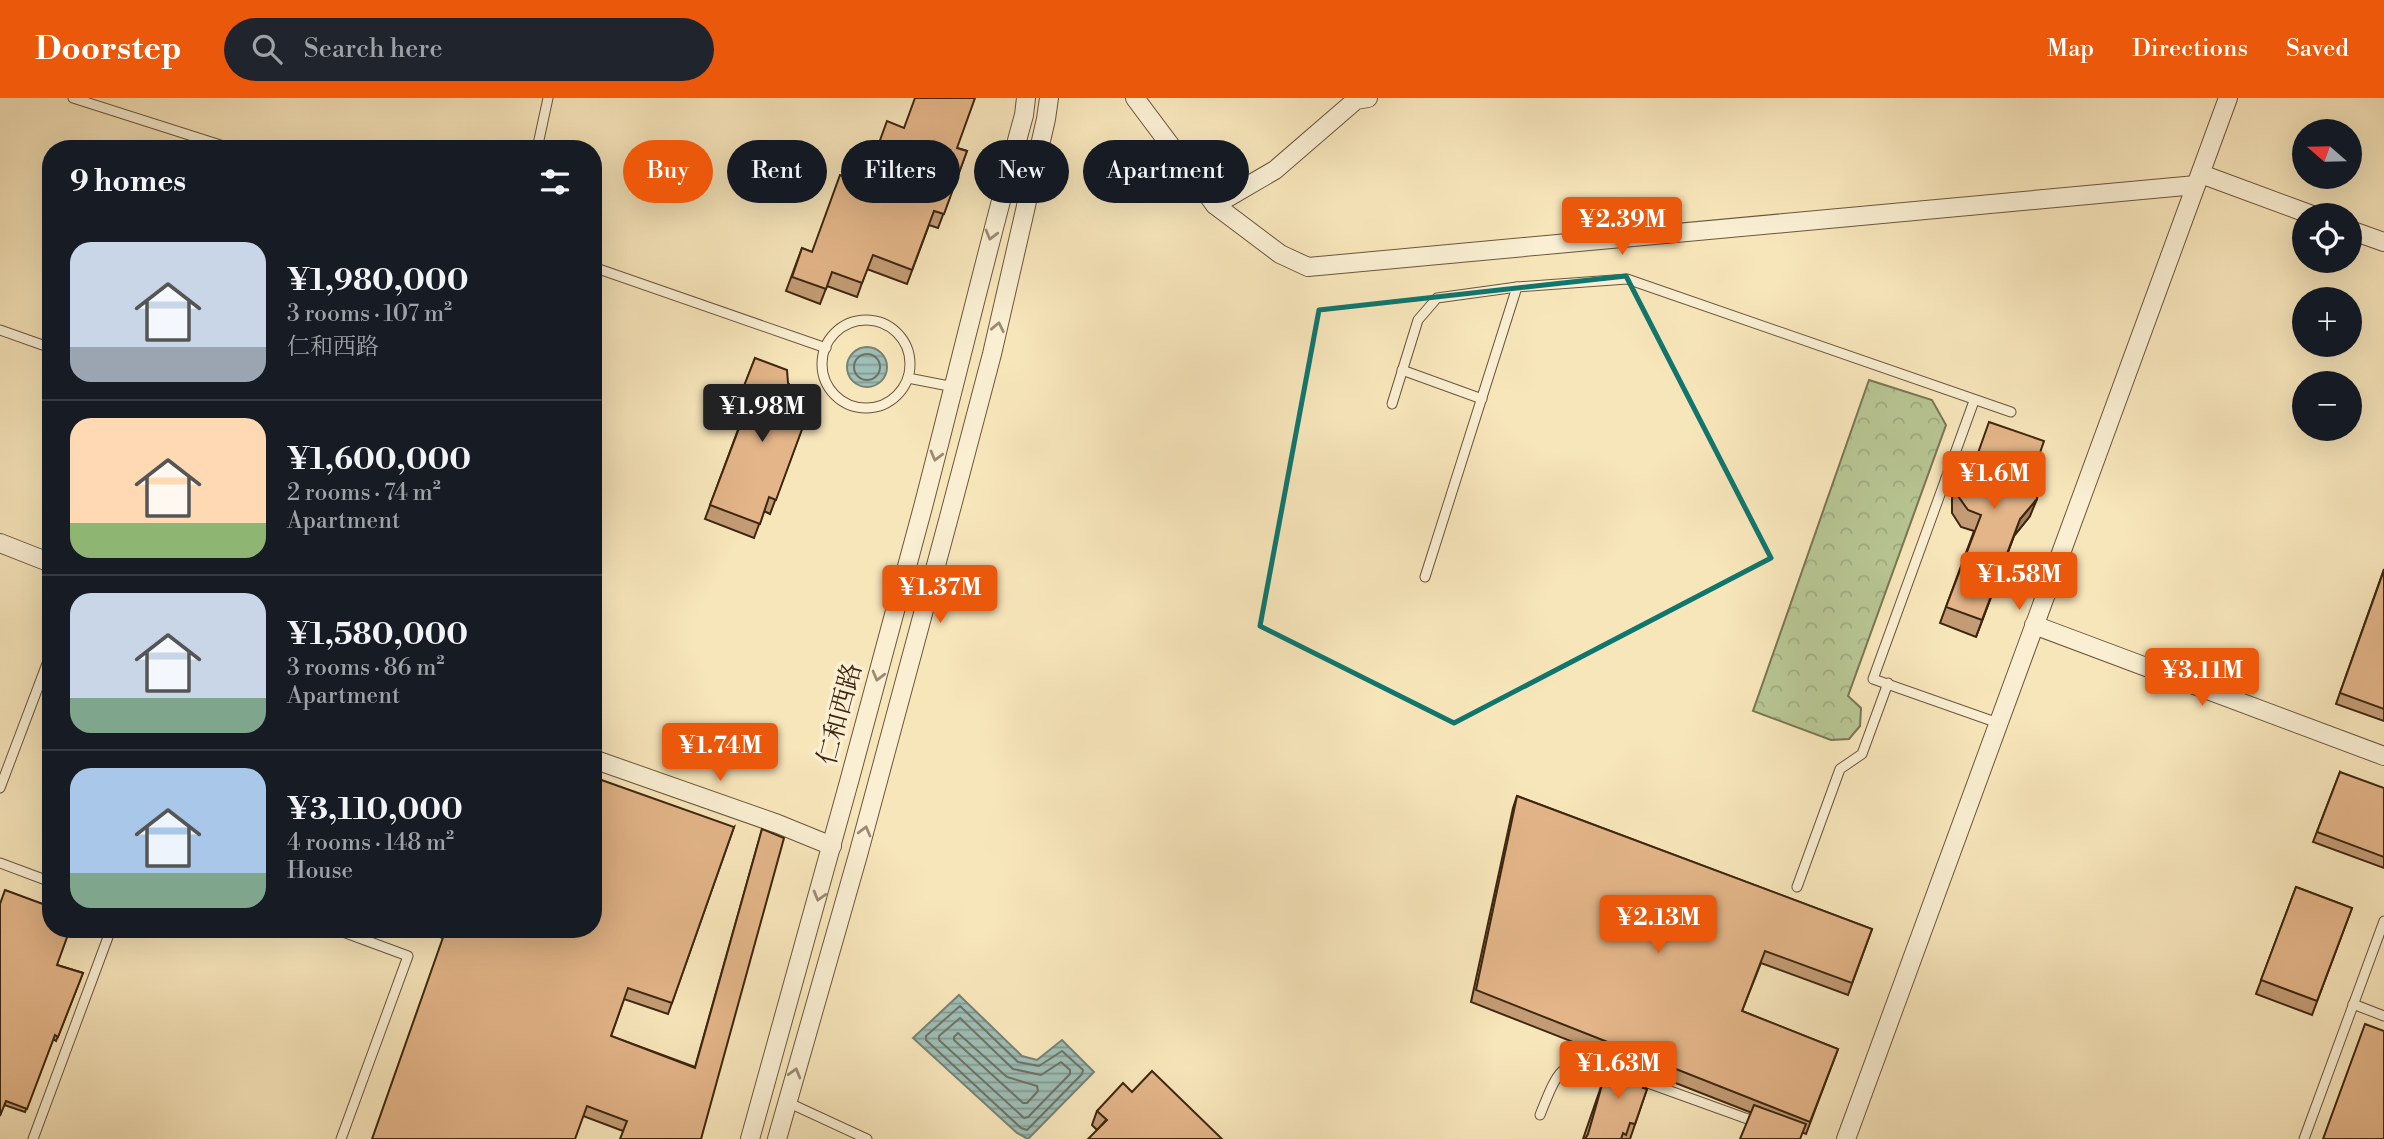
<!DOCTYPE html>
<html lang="en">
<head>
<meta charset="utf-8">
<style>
	:root { --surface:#171b24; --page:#20242c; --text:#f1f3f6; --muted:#9ea1a6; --line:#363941; --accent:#ea580c }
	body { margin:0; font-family:"Libre Bodoni","Noto Serif SC",serif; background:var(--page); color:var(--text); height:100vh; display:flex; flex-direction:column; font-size:26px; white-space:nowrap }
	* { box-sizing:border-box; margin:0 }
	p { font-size:23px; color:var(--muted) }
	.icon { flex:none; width:38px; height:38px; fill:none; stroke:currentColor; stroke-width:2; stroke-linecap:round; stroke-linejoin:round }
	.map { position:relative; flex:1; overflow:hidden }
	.drawer { position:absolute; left:42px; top:42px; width:560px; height:798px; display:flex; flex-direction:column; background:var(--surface); border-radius:28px; box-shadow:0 7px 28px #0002 }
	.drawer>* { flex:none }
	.guide { position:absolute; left:623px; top:42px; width:665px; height:63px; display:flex; gap:14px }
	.needle { width:46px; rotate:290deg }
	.fabs { position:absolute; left:2292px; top:21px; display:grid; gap:14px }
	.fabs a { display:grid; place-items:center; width:70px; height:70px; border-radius:50%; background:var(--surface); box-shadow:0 7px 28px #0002; font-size:35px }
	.price { position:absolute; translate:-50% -60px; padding:0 16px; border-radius:7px; background:var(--accent); color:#fff; font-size:23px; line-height:46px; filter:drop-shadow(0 2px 4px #0008) }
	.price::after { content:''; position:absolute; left:50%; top:42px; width:21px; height:16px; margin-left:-10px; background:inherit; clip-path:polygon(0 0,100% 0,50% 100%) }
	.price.on { background:#222; color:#fff }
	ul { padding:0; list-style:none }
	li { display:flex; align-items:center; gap:21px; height:175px; padding:0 28px }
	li+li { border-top:2px solid var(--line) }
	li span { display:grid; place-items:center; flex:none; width:196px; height:140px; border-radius:21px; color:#555 }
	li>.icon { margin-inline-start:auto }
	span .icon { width:84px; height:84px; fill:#fffc; stroke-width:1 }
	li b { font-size:30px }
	h2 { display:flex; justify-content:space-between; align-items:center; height:84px; padding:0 28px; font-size:30px }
	.tag { padding:0 24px; border-radius:32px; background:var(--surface); box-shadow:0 7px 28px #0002; font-size:24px; line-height:63px }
	.tag.on { background:var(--accent); color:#fff }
	header { display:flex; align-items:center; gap:42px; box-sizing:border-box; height:98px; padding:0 35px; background:var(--accent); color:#fff }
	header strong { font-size:33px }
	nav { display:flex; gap:38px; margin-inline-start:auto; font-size:24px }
	.search { width:490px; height:63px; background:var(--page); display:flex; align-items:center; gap:18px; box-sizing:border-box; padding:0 24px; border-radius:38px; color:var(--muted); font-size:26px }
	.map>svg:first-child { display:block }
</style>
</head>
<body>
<header>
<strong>Doorstep</strong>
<div class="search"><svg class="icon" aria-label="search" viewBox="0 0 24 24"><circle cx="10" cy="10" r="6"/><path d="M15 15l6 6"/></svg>Search here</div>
<nav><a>Map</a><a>Directions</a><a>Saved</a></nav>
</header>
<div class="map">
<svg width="2384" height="1041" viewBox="0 0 2384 1041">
	<defs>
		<pattern id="forest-crowns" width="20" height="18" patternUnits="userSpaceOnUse" patternTransform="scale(1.75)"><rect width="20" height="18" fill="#b8c694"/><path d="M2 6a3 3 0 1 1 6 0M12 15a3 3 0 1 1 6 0" fill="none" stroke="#9faa7f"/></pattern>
		<pattern id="water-rules" width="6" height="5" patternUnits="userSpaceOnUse" patternTransform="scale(1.75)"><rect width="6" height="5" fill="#9ebeb6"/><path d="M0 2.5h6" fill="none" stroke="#829a93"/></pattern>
	</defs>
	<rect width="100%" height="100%" fill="#f8e6bb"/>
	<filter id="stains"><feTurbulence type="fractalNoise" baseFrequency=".00286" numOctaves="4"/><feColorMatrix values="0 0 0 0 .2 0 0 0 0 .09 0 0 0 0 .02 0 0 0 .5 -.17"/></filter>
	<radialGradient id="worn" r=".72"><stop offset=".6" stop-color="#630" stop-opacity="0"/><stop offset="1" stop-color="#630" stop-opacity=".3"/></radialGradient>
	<polygon fill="url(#forest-crowns)" stroke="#7a7652" stroke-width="2" points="1869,282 1932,302 1946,327 1848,598 1861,610 1860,628 1849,641 1831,642 1753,613"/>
	<g fill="url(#water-rules)" stroke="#778174" stroke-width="2">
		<circle cx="867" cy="269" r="20"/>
		<polygon points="959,897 1022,958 1037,962 1062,942 1094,974 1028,1041 1017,1035 913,940"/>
	</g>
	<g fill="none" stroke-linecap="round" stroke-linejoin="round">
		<g stroke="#6e7263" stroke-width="2">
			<circle cx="867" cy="269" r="13"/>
			<polygon points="960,908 1018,964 1039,968 1062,953 1083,972 1082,976 1027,1032 1021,1030 926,942 926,938"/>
			<polygon points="960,920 1013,971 1041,977 1061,964 1070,972 1070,976 1028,1019 1024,1020 939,942 939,938"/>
			<polygon points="958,935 1007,979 1037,988 1038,993 1027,1005 1023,1005 954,942 954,939"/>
		</g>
		<g stroke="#6c563b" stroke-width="11">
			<g id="lane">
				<polyline points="73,0 233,51"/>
				<polyline points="537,51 548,0"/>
				<polyline points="593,169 826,250"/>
				<circle cx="866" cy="266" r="44"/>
				<polyline points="0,232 51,250"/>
				<polyline points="1402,272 1482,301"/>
				<polyline points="908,280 954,289"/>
				<polyline points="1974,303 1873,581 1998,625"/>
				<polyline points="1392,306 1418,222 1437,200 1517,189"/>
				<polyline points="1425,479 1517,189 1627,181 2011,314"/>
				<polyline points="0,690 51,555"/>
				<polyline points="0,765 51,784"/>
				<polyline points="1797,789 1840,671 1862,656 1888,585"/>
				<polyline points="335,831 408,858 341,1041"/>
				<polyline points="2353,906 2384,918"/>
				<polyline points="1634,980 1756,1024"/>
				<polyline points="787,1004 867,1041"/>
				<path d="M1540 1017C1560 966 1565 954 1621 975"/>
				<polyline points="33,1041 111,831"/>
				<polyline points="2304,1041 2384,823"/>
			</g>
		</g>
		<g stroke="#6c563b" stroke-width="20">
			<g id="street">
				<polyline points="1135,0 1215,107 1280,156 1308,169 2196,87"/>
				<polyline points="2201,76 2312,117"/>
				<polyline points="1215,107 1275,72 1356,2 1368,0"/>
				<polyline points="2350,132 2384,144"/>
				<polyline points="0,445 51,465"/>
				<polyline points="2034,527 2384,658"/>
				<polyline points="593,661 778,726 832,748"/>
				<path d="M750 1041C809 831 867 620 923 409 957 278 988 147 1024 17L1026 0"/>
				<polyline points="777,1041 858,757 949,419 992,256 1046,21 1049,0"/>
				<polyline points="1846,1041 2228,0"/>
			</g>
		</g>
		<use href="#lane" stroke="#faefd3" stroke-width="9"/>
		<use href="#street" stroke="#faefd3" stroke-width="18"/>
	</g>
	<g fill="#c39c75" stroke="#3d2610" stroke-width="2">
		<polygon points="957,50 967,53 938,130 929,127 907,186 867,171 857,199 827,188 820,206 786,193 802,150 812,154 864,86"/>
		<polygon points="755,260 788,285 798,298 812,304 770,416 764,413 754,440 705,421 746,310 737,307"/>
		<polygon points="1964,368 2035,369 2030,418 2014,438 1976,539 1940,525 1974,433 1961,429 1952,415 1952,400"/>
		<polygon points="2384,471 2384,623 2336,606"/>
		<polygon points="2340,674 2384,740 2384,770 2313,744"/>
		<polygon points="1517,698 1872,831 1848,897 1761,865 1742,913 1838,951 1806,1036 1645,973 1642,981 1643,990 1647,991 1630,1041 1583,1041 1604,980 1607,981 1614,960 1471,904 1513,710"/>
		<polygon points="734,729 668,916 624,901 611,938 695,969 762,731 701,1041 623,1033 583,1018 443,840 417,831 593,831"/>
		<polygon points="2296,789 2352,810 2312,917 2256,896"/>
		<polygon points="57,867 83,875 56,943 53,941 25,1014 4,1007"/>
		<polygon points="1132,994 1097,1032 1092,1027 1097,1013"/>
	</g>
	<polygon fill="#9f7f5f" stroke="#3d2610" stroke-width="2" points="2037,401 2030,418 2014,438 1976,539 2020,421"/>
	<g fill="#e3b588" stroke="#3d2610" stroke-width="2">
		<polygon points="915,0 975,0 957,50 967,53 944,116 934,113 912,172 873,157 862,185 832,174 826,191 792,179 802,150 812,154 840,77 864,86 887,23 904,30"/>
		<polygon points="755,260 787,272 788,285 798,298 812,304 776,402 769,399 760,426 710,407 752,296 742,293"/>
		<polygon points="1989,324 2044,343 2035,369 2039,385 2037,401 2020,421 1982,522 1946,509 1981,417 1968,412 1958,398 1958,384 1964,368 1978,355"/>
		<polygon points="2384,472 2384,611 2340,595"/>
		<polygon points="2340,674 2384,690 2384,759 2317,734"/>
		<polygon points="593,679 734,729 672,905 628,890 611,938 695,970 762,731 784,740 701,1041 620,1041 627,1023 587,1008 575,1041 372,1041 446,831 593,831"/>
		<polygon points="1517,698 1872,831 1852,885 1765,853 1742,913 1838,951 1810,1024 1476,892"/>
		<polygon points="2296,789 2352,810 2317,903 2261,882"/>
		<polygon points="5,792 51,809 51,831 70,831 57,867 83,875 58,939 55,937 27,1011 6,1003 0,1018 0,806"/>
		<polygon points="2365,926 2384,933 2384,1041 2323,1041"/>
		<polygon points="1615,959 1646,970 1642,981 1646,982 1643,990 1647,991 1635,1026 1630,1025 1626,1037 1623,1035 1621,1041 1585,1041 1588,1036 1604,980 1607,981"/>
		<polygon points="1152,973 1222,1041 1088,1041 1107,1022 1097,1013 1123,985 1132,994"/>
		<polygon points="1754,1007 1806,1026 1800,1041 1740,1041"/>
	</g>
	<defs><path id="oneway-chevron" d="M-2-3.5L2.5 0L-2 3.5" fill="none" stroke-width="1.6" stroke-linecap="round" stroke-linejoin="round" transform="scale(1.75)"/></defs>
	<g stroke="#9c8a72">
		<use href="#oneway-chevron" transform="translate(991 137) rotate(105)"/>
		<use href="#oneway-chevron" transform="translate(998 229) rotate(-78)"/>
		<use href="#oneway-chevron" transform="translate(936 358) rotate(105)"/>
		<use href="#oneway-chevron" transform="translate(878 578) rotate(105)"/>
		<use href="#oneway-chevron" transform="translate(865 733) rotate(-75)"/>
		<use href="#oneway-chevron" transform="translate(819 798) rotate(106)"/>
		<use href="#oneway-chevron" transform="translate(795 975) rotate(-74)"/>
	</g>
	<path fill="none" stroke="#0f766e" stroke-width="5" stroke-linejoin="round" d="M1626 178 1771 460 1454 625 1260 528 1319 212Z"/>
	<g text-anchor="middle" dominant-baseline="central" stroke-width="7" stroke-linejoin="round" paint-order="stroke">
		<g font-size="26" fill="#3d2610" stroke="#faefd3">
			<text transform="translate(840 616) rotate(-75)">仁和西路</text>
		</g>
	</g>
	<rect width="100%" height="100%" filter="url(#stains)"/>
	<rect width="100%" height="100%" fill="url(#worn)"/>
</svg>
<div class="fabs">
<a><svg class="needle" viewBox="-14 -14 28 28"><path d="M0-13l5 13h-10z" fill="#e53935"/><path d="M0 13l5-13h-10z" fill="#9ea1a6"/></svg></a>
<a><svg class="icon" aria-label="locate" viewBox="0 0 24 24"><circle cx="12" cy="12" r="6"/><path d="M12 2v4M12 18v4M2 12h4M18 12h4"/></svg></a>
<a>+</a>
<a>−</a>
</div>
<b class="price" style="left:1622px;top:159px">¥2.39M</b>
<b class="price on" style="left:762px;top:346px">¥1.98M</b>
<b class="price" style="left:1994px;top:413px">¥1.6M</b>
<b class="price" style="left:2019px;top:514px">¥1.58M</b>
<b class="price" style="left:940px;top:527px">¥1.37M</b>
<b class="price" style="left:2202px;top:610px">¥3.11M</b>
<b class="price" style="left:720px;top:685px">¥1.74M</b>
<b class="price" style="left:1658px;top:857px">¥2.13M</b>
<b class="price" style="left:1618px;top:1003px">¥1.63M</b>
<div class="guide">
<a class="tag on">Buy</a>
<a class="tag">Rent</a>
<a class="tag">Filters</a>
<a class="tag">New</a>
<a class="tag">Apartment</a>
</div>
<section class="drawer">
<h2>9 homes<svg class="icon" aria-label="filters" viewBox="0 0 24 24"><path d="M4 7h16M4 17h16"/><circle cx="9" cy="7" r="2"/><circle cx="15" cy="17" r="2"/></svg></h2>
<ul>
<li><span style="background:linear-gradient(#c9d6e8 75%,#9aa5b1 0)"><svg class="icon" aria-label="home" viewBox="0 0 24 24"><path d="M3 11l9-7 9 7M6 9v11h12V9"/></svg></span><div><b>¥1,980,000</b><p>3 rooms · 107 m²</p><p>仁和西路</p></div></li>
<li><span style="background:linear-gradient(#ffd9b3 75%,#8fb573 0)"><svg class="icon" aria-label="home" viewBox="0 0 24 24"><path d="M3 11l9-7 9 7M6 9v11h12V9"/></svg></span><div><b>¥1,600,000</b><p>2 rooms · 74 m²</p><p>Apartment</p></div></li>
<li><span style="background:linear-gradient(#c9d6e8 75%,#7fa58c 0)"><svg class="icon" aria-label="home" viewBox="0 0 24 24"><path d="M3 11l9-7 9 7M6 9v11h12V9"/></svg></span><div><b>¥1,580,000</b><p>3 rooms · 86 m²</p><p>Apartment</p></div></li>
<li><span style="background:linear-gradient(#a9c7e8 75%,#7fa58c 0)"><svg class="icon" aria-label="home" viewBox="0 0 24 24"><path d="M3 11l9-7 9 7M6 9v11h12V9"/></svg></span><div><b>¥3,110,000</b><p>4 rooms · 148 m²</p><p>House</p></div></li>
</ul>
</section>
</div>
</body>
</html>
